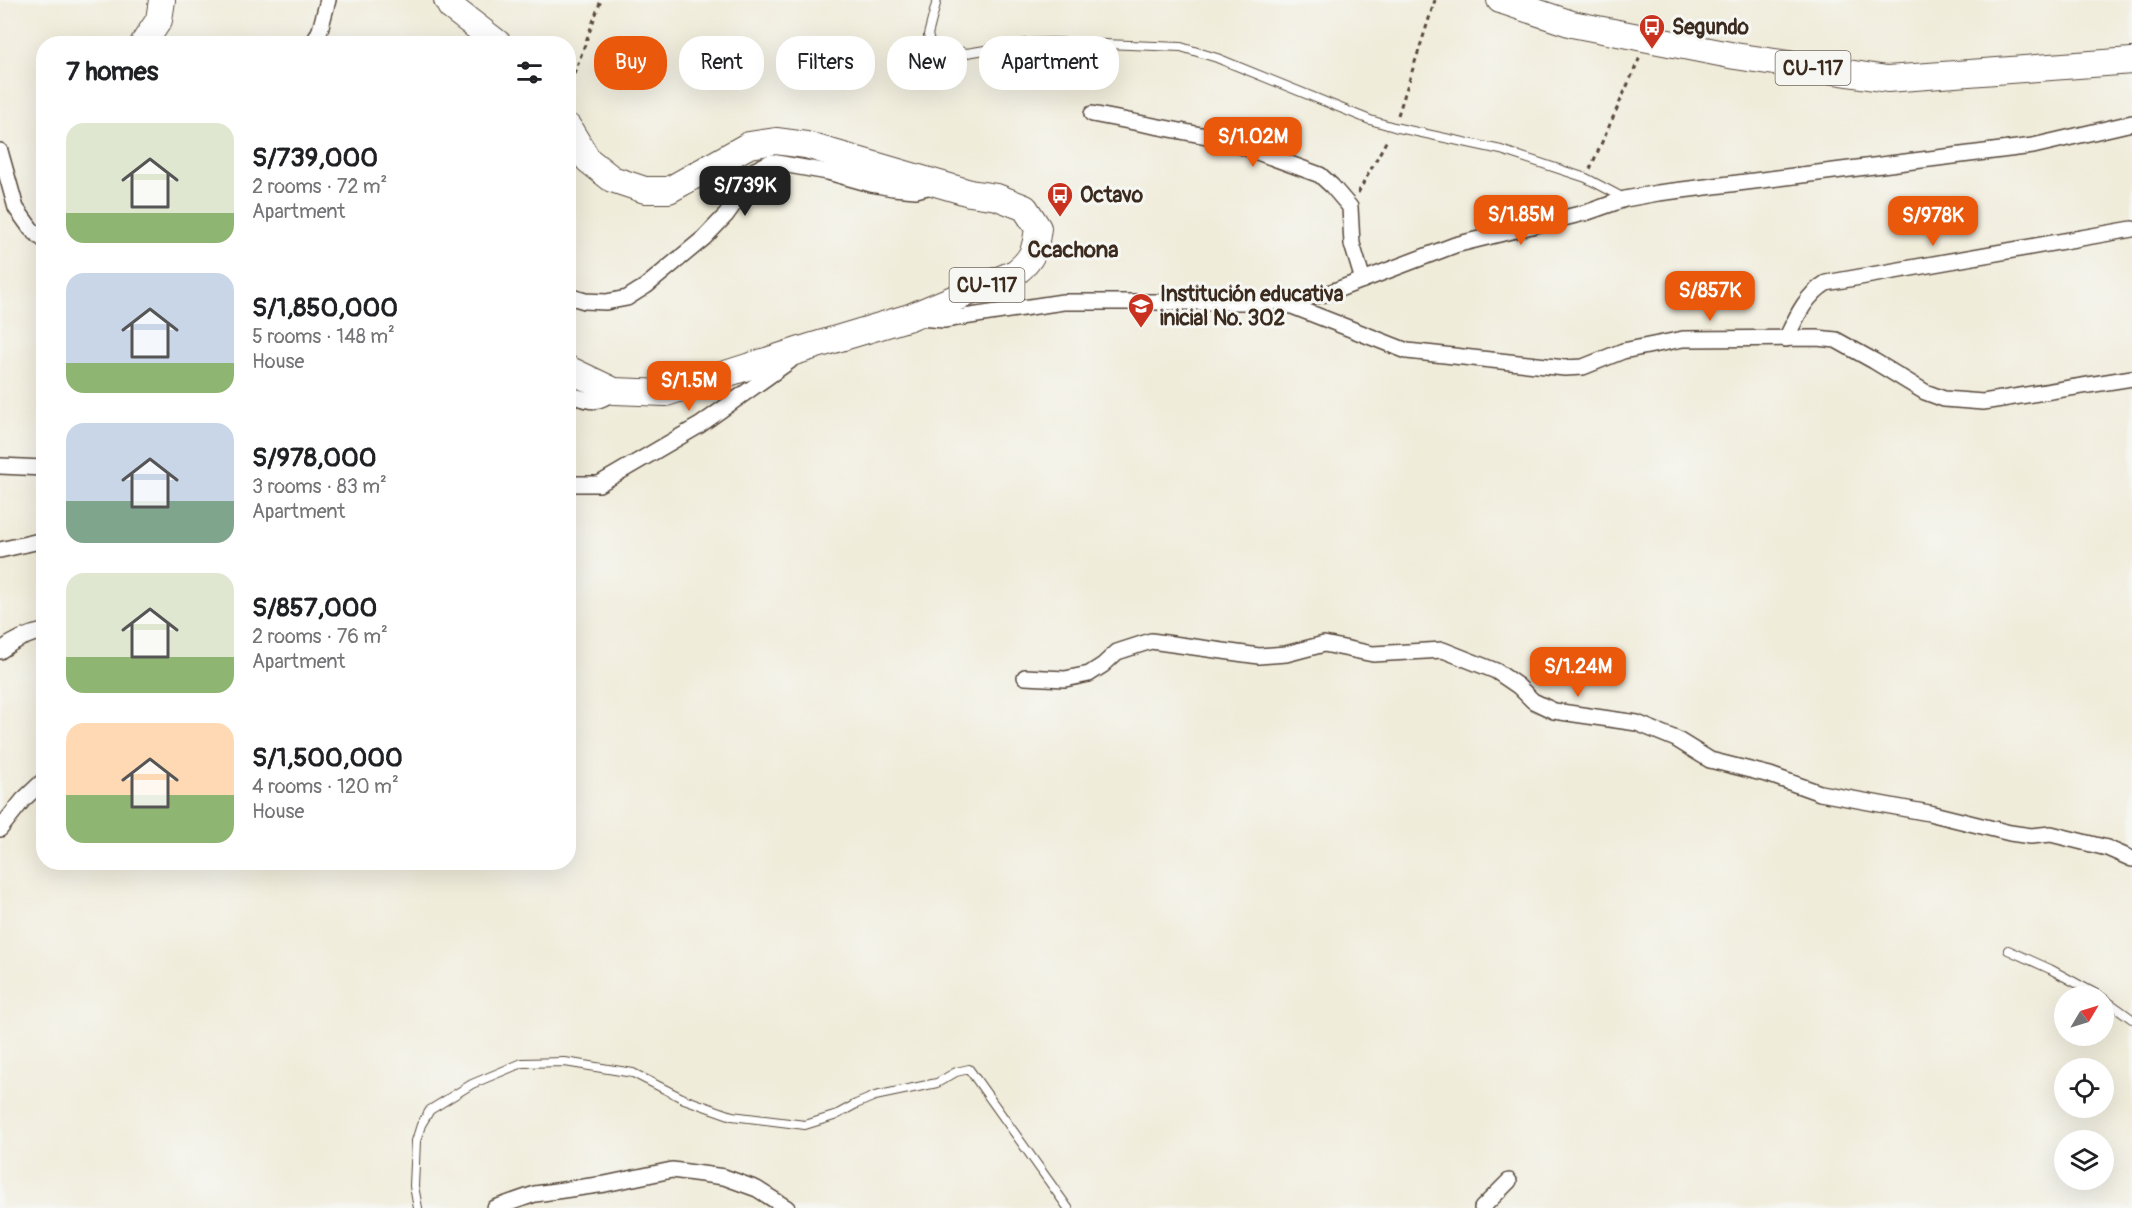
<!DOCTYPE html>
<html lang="en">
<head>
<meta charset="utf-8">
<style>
	:root { --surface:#fff; --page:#f6f6f6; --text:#202124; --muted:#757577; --accent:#ea580c }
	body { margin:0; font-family:Pangolin,sans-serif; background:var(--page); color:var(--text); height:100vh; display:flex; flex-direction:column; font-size:22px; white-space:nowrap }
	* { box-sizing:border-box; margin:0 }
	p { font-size:20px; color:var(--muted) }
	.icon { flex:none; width:33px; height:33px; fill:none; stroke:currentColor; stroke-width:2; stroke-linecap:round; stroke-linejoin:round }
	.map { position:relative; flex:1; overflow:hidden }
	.side { position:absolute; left:36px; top:36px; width:540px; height:834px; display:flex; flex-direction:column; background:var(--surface); border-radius:24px; box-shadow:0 6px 24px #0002 }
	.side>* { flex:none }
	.guide { position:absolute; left:594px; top:36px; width:570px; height:54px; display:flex; gap:12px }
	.needle { width:39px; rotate:52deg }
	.tools { position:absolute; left:2054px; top:986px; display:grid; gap:12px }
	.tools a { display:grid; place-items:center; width:60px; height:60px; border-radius:50%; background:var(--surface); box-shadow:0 6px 24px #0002; font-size:30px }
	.price { position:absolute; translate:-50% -51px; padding:0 14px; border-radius:12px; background:var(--accent); color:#fff; font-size:20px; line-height:39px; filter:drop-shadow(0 2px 3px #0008) }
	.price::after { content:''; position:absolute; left:50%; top:36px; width:18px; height:14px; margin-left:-9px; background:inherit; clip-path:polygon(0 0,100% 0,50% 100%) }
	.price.on { background:#222; color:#fff }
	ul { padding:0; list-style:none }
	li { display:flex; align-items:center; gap:18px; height:150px; padding:0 30px }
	li span { display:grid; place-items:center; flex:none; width:168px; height:120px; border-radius:18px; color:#555 }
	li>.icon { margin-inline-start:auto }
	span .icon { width:72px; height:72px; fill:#fffc; stroke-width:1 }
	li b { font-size:26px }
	h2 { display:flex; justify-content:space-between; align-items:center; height:72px; padding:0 30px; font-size:26px }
	.tag { padding:0 21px; border-radius:24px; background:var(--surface); box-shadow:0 6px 24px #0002; font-size:21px; line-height:54px }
	.tag.on { background:var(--accent); color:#fff }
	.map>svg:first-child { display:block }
</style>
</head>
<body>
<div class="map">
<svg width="2132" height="1208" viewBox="0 0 2132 1208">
	<rect width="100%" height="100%" fill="#f6f6f2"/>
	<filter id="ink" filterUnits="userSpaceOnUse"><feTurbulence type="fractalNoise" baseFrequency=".0167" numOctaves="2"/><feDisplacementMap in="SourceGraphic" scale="12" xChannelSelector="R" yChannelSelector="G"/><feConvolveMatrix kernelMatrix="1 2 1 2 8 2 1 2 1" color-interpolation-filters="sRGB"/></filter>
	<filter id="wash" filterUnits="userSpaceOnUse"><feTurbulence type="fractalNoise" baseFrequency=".008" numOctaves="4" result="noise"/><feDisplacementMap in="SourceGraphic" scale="24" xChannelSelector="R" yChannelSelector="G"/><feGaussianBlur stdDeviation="1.35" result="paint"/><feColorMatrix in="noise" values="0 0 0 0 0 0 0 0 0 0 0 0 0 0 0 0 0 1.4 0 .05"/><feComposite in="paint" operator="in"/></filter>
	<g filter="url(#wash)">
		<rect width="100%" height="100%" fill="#f0ecda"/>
	</g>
	<g filter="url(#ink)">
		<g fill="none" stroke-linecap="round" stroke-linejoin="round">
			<g stroke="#56473a" stroke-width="10">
				<g id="lane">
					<polyline points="937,0 928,35 930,41 938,47 967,53 1027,43 1052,42 1181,47 1217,58 1370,120 1394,127 1501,150 1586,178 1624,198"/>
					<polyline points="2008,950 2050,969 2100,996"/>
					<polyline points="2103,998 2132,1019"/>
					<polyline points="418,1208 414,1186 416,1141 421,1125 430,1110 472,1084 522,1063 565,1062 633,1073 684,1099 732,1116 805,1125 834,1116 856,1104 875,1096 937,1083 956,1072 969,1069 1068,1208"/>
				</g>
			</g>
			<g stroke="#56473a" stroke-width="18">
				<g id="street">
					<polyline points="313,44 320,30 328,0"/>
					<polyline points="1092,114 1222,139 1320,175 1332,186 1350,207 1352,244 1363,280"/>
					<polyline points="0,151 16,208 31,229 44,240"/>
					<polyline points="568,296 585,301 606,302 627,298 646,286 704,238 726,215 744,190 746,183 755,170 771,162 828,172 871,184 893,188 916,190 935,185"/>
					<polyline points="1282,302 1407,351 1565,368 1583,367 1623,351 1683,339 1817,338 1836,340 1874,361 1925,392 1944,399 1983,402 2132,378"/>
					<polyline points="919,318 944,320 1063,302 1282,302 1326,294 1455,245 1588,212 1625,199 1658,193 2033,146 2132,123"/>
					<path d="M1786 339C1796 318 1805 296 1826 283L2132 229"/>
					<path d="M568 394C590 401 595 406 614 391"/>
					<polyline points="0,466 44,468"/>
					<polyline points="568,484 599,484 700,425 790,361"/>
					<polyline points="0,550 44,540"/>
					<path d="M0 651C13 641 27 634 44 631"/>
					<polyline points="1025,677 1065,679 1089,674 1103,665 1117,652 1151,641 1259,656 1286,654 1324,644 1373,654 1443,650 1496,671 1518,686 1533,701 1554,711 1637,723 1676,739 1710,760 1770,775 1820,793 1929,813 2010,833 2031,836 2051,834 2107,848 2132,859"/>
					<polyline points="0,829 23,800 44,780"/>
					<polyline points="495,1208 535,1194 605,1184 672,1170 724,1177 757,1189 787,1208"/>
					<polyline points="1482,1208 1509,1181"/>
				</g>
			</g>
			<g stroke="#56473a" stroke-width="28">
				<g id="primary">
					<polyline points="447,0 451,7 499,44"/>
					<polyline points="1500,0 1572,24 1735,56 1887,79 2132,61"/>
					<polyline points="143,44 159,20 162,0"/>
					<path d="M568 127 588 160 612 179 645 190H669L749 145 776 141 806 145 970 193 997 197 1025 208 1038 228C1035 251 1033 259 1015 273L910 317 810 347 666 393 614 391 568 369"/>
				</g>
			</g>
			<g stroke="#56473a" stroke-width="3" stroke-dasharray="4.5 4.5" stroke-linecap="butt">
				<polyline points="568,91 601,0"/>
				<polyline points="1398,115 1435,0"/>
				<polyline points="1590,169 1640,57"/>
				<polyline points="1358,193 1388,138"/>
			</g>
			<use href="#lane" stroke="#fff" stroke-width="8"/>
			<use href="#street" stroke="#fff" stroke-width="15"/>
			<use href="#primary" stroke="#fff" stroke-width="26"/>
		</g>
	</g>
	<defs>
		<g id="bus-pin" transform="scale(1.35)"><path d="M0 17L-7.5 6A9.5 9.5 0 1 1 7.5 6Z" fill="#c8321e" stroke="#f6f6f2"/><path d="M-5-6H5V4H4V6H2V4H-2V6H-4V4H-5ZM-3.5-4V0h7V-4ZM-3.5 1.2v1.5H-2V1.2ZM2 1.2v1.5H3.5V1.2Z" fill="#fff"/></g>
		<g id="school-pin" transform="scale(1.35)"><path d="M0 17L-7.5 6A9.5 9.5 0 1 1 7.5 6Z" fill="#c8321e" stroke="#f6f6f2"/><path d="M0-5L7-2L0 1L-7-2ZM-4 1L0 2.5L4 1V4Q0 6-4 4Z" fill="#fff"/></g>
	</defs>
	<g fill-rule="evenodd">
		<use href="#bus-pin" x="1652" y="27"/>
		<use href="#bus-pin" x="1060" y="195"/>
		<use href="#school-pin" x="1141" y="306"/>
	</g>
	<g text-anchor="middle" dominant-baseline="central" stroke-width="6" stroke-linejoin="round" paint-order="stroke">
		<g fill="#f6f6f2" stroke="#73675e" stroke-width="1.5">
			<rect x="1775.5" y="51" width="75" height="34" rx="4.5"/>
			<rect x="949.5" y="268" width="75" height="34" rx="4.5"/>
		</g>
		<g font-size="20" font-weight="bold" fill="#3b2a1e">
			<text x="1813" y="68">CU-117</text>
			<text x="987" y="285">CU-117</text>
		</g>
		<g font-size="21" font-weight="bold" fill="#3b2a1e" stroke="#f6f6f2" text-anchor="start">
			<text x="1672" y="27">Segundo</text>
			<text x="1080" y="195">Octavo</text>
			<text x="1160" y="294">Institución educativa<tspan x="1160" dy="24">inicial No. 302</tspan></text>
		</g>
		<g font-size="22" font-weight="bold" fill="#3b2a1e" stroke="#f6f6f2">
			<text x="1073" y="250">Ccachona</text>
		</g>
	</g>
</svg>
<div class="tools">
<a><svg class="needle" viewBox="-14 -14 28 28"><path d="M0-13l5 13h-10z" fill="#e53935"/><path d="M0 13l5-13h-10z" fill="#757577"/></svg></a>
<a><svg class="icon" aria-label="locate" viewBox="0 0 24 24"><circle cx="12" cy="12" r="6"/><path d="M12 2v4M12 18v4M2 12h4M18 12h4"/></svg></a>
<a><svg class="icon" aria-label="layers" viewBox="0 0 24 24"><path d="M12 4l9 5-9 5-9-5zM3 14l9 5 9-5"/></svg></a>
</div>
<b class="price" style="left:1253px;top:168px">S/1.02M</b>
<b class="price on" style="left:745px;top:217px">S/739K</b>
<b class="price" style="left:1521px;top:246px">S/1.85M</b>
<b class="price" style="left:1933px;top:247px">S/978K</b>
<b class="price" style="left:1710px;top:322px">S/857K</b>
<b class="price" style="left:689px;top:412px">S/1.5M</b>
<b class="price" style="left:1578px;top:698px">S/1.24M</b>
<div class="guide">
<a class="tag on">Buy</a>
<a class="tag">Rent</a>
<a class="tag">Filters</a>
<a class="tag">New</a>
<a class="tag">Apartment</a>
</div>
<section class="side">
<h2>7 homes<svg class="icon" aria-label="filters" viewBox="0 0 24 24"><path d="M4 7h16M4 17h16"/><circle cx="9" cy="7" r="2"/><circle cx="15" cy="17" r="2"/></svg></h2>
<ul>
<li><span style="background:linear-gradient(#dfe7d0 75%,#8fb573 0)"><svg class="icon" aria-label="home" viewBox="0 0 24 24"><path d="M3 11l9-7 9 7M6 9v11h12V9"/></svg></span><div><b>S/739,000</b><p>2 rooms · 72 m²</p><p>Apartment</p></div></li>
<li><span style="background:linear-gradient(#c9d6e8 75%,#8fb573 0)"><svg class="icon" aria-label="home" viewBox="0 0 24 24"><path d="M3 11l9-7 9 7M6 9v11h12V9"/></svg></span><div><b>S/1,850,000</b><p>5 rooms · 148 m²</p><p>House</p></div></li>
<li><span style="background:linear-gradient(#c9d6e8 65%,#7fa58c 0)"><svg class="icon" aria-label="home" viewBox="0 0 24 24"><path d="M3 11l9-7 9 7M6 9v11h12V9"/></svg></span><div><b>S/978,000</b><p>3 rooms · 83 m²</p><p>Apartment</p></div></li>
<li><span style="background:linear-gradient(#dfe7d0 70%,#8fb573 0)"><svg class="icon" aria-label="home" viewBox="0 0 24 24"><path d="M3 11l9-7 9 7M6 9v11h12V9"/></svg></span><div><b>S/857,000</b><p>2 rooms · 76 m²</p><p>Apartment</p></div></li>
<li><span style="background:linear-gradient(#ffd9b3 60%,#8fb573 0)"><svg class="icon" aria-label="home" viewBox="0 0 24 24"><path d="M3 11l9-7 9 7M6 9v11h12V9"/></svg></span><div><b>S/1,500,000</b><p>4 rooms · 120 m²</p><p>House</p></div></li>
</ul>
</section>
</div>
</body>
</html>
